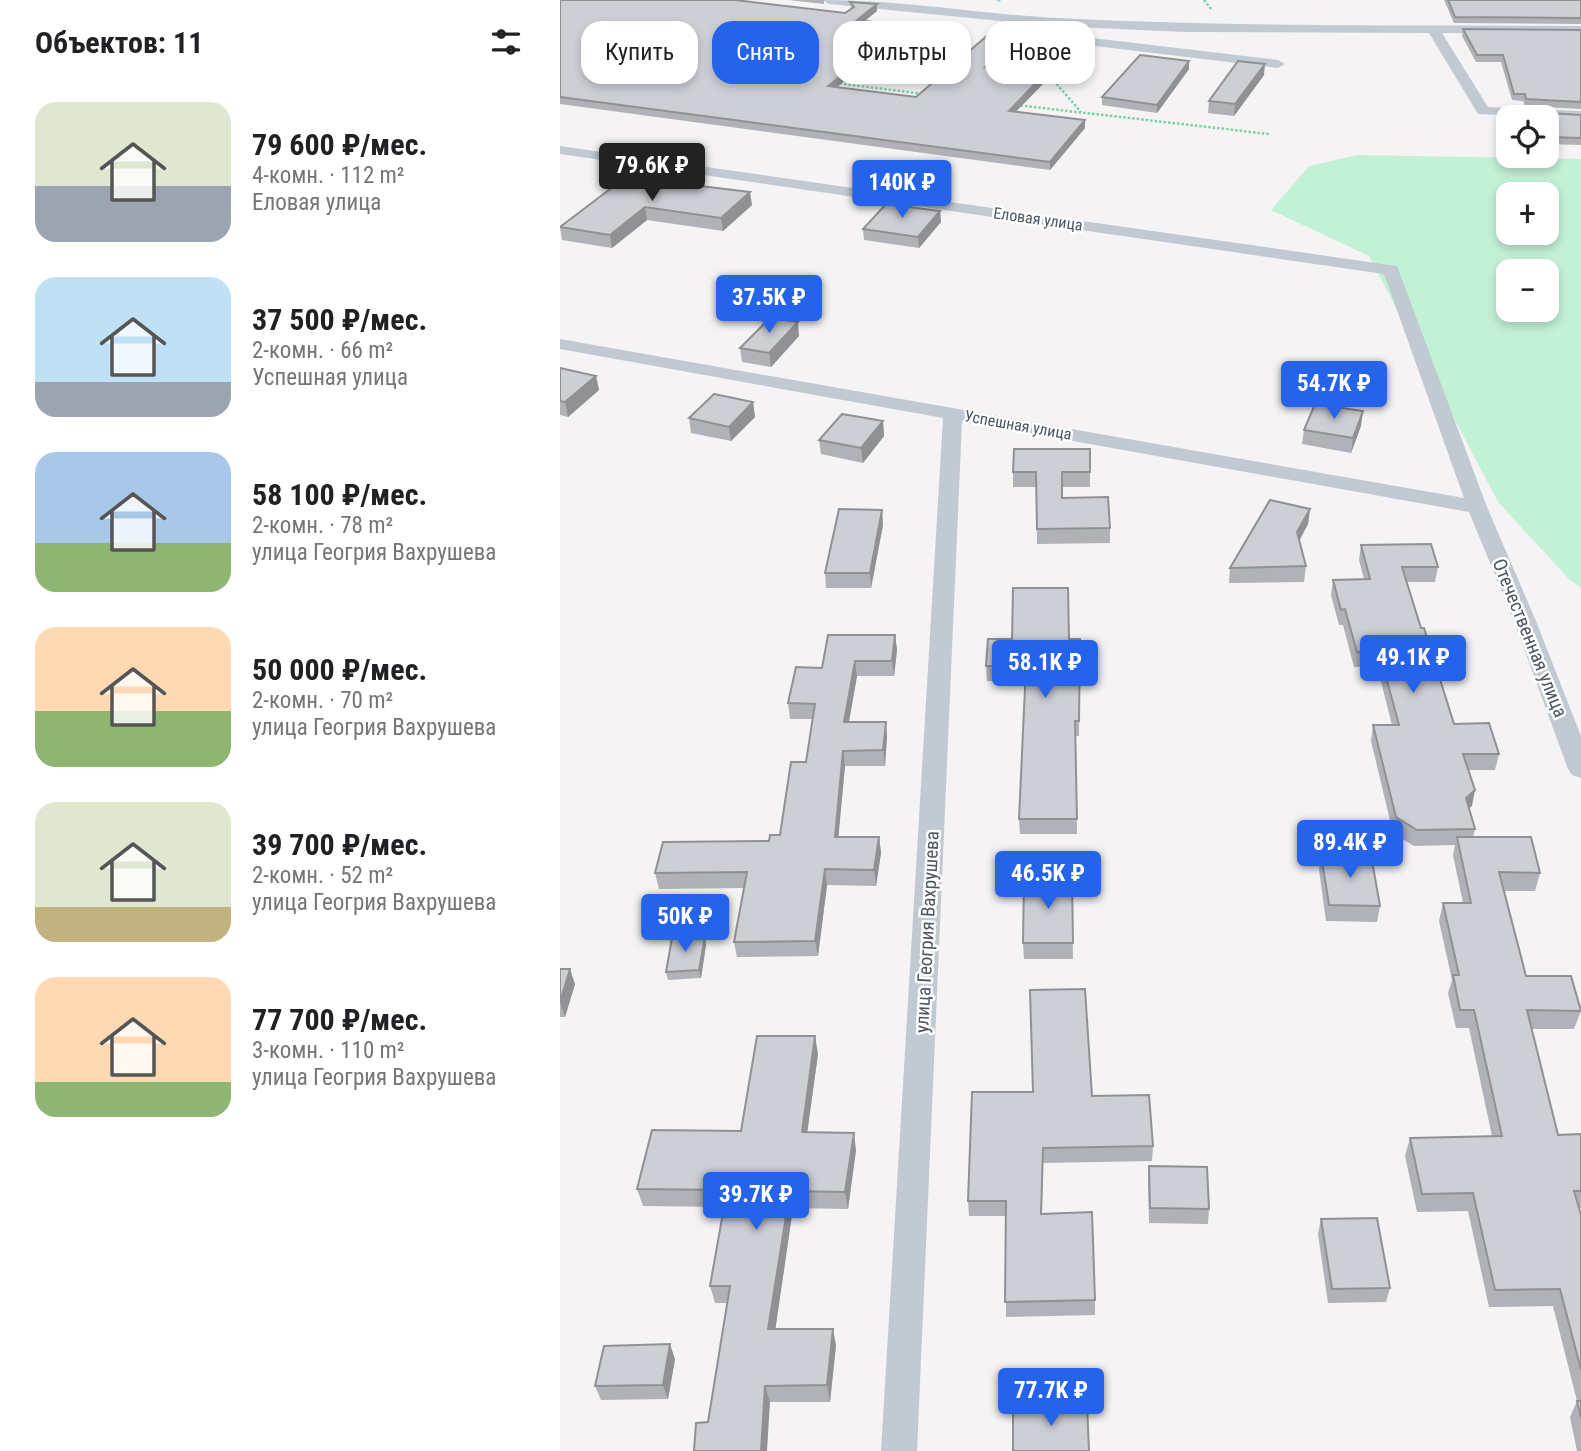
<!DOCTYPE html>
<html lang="ru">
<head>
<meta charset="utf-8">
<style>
	:root { --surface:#fff; --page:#f2f2f2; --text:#202124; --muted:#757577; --accent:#2563eb }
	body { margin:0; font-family:"Roboto Condensed",sans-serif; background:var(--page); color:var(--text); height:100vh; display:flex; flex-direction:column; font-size:26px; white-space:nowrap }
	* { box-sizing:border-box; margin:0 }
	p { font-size:23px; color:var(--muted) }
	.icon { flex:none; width:38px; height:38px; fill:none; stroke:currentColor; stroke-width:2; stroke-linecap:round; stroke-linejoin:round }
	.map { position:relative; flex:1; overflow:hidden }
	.side { display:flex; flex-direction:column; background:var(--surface); width:560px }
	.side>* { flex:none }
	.hud { position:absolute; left:21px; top:21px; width:665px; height:63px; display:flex; gap:14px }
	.controls { position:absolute; left:936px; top:105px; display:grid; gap:14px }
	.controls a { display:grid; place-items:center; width:63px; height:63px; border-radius:14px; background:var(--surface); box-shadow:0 4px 10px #0003; font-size:35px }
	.price { position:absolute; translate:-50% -60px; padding:0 16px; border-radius:7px; background:var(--accent); color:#fff; font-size:23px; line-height:46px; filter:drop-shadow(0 2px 4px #0008) }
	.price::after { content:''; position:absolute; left:50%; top:42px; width:21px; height:16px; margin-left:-10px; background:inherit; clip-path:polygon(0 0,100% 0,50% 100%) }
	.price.current { background:#222; color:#fff }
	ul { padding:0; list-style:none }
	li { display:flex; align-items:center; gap:21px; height:175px; padding:0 35px }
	li span { display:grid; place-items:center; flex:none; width:196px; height:140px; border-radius:21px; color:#555 }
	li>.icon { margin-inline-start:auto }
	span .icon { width:84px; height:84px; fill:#fffc; stroke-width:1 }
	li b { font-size:30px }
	h2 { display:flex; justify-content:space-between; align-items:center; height:84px; padding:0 35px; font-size:30px }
	.tag { padding:0 24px; border-radius:21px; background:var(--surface); box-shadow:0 4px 10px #0003; font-size:24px; line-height:63px }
	.tag.current { background:var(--accent); color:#fff }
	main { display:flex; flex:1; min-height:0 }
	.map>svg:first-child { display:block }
</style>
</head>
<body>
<main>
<section class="side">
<h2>Объектов: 11<svg class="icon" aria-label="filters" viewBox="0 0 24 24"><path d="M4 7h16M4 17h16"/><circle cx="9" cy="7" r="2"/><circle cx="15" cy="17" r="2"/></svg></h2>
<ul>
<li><span style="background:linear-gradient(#dfe7d0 60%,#9aa5b1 0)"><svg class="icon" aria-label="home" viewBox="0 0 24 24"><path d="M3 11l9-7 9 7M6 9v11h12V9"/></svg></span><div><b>79 600 ₽/мес.</b><p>4-комн. · 112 m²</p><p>Еловая улица</p></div></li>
<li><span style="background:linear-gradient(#bfe0f5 75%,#9aa5b1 0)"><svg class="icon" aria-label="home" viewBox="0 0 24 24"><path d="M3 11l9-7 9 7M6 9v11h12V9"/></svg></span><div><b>37 500 ₽/мес.</b><p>2-комн. · 66 m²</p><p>Успешная улица</p></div></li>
<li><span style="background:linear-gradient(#a9c7e8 65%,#8fb573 0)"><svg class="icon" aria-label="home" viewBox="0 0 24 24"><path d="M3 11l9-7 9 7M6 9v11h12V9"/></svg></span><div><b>58 100 ₽/мес.</b><p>2-комн. · 78 m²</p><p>улица Геогрия Вахрушева</p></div></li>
<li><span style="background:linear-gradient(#ffd9b3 60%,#8fb573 0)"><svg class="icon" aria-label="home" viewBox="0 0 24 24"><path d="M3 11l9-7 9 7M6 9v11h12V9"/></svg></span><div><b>50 000 ₽/мес.</b><p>2-комн. · 70 m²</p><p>улица Геогрия Вахрушева</p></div></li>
<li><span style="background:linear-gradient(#dfe7d0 75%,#c2b280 0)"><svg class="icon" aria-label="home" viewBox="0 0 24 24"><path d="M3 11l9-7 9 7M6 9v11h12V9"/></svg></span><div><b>39 700 ₽/мес.</b><p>2-комн. · 52 m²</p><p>улица Геогрия Вахрушева</p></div></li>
<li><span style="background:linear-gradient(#ffd9b3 75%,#8fb573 0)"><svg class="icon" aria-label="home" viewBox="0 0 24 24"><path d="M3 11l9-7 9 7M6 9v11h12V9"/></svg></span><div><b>77 700 ₽/мес.</b><p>3-комн. · 110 m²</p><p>улица Геогрия Вахрушева</p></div></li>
</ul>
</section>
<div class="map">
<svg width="1021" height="1451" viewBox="0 0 1021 1451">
	<rect width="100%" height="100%" fill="#f5f3f3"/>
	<path fill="#c3f1d5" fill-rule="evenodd" d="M797 155 1021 159V588L1008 578 938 502 809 256 711 210 749 166ZM948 194H987V233H948ZM948 271H987V310H948Z"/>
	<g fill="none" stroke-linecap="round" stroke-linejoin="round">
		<polygon fill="#90daee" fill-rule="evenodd" points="436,0 440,0 441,1 439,2"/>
		<g stroke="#7ad0a6" stroke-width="2.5" stroke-dasharray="2.5 2" stroke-linecap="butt">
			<polyline points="644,0 651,9"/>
			<polyline points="467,50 521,112"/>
			<polyline points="275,83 364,94"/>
			<polyline points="456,105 709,134"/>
		</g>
		<g fill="#c1cad2" fill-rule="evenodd">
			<path d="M263 0C348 0 432 16 517 19 685 27 853 25 1021 26V34L882 33 928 107 1021 111V119L918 114 869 33 625 32 492 26 269 4Z"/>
			<polygon points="482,32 718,60 725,64 718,68 477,39 476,36"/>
			<polygon points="0,146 837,266 927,507 976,621 1021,736 1021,778 1012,775 1008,769 954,621 909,512 402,421 357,1451 321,1451 383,418 0,349 0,339 904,498 824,274 0,154"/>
		</g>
	</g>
	<g fill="#b0b2b7">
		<polygon points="0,0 285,13 291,9 290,2 317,4 317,11 305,21 343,26 343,33 277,87 356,97 456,45 432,68 484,74 485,82 456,112 525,128 490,170 0,104"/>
		<polygon points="229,0 264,0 264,4"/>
		<polygon points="884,0 1021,0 1021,24 894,23"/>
		<polygon points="903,29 1021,30 1021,109 965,106 963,101 952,100 941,62 916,62 902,36"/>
		<polygon points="629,61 629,69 597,113 542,105 542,97"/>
		<polygon points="704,75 674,116 648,113 649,101"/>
		<polygon points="970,112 1021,115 1021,145 987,144 987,117 969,117"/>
		<polygon points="66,177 192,205 163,231 87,220 52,248 2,240 0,227"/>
		<polygon points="380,211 381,222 359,248 304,240 303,229"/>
		<polygon points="239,336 211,367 182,362 180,348"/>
		<polygon points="0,368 36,376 39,390 8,417 0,415"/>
		<polygon points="193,402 195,417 171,441 131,433 129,418"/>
		<polygon points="323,421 324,436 303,463 261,454 259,440"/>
		<polygon points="801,426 791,453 742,444 744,430"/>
		<polygon points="530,449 530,487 502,487 502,498 550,528 550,543 477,544 476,487 453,487 453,472"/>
		<polygon points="750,509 748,524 739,540 746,566 744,582 669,583 670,568"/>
		<polygon points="322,510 323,525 311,588 266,588 265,573"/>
		<polygon points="801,545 878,567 875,582 847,582 861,628 894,724 939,754 935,770 908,770 912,806 909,808 915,829 913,837 980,873 975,891 944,891 966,976 1021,1011 1014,1029 971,1029 998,1135 1021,1134 1021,1208 1019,1208 1021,1215 1021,1451 1017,1451 1010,1417 1017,1401 993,1306 929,1307 908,1211 857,1212 845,1156 850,1138 932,1136 909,1028 896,1028 888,993 892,980 879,921 883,903 903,903 893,855 895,845 854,846 833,833 811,741 813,725 832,725 817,666 794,667 783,625 779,625 771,595 773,580 804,579 799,560"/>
		<polygon points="335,635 337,650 334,676 297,676 289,722 326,722 327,737 325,766 285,766 278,837 319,837 321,853 316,886 267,885 258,956 177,957 174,942 184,888 99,889 95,873 209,841 220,835 246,762 252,719 230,719 228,703 262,668"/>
		<polygon points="509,639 520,639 519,736 516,736 517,834 460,834 459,819 465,681 427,681 426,666"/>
		<polygon points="761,854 820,906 817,922 766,921 759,870"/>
		<polygon points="512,878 513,959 464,959 463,943"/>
		<polygon points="146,945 141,978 108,980 106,972"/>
		<polygon points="0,969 15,984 5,1017 0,1017"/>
		<polygon points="258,1054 247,1132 296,1150 288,1209 233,1208 215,1329 276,1345 270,1402 210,1402 148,1422 168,1303 155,1303 150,1286 164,1207 83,1206 77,1189 181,1131"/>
		<polygon points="473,1092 532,1096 593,1146 592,1161 483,1163 482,1213 535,1300 535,1315 446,1317 446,1216 409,1216 408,1201"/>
		<polygon points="589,1166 649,1209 648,1224 589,1223 588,1182"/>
		<polygon points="761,1219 830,1288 826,1302 768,1303 758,1234"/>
		<polygon points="115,1359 108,1399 41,1400 35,1386"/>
	</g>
	<g fill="#909195">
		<polygon points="317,4 317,11 297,27 297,20"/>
		<polygon points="343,26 343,33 269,94 268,86"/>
		<polygon points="456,38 456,45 426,74 425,67"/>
		<polygon points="629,61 629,69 597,113 597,105"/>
		<polygon points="705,64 704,75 674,116 675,104"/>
		<polygon points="484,74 485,82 449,118 449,111"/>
		<polygon points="525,120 525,128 490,170 490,162"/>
		<polygon points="190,192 192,205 163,231 161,218"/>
		<polygon points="85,207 87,220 52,248 50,235"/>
		<polygon points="380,211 381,222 359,248 358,237"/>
		<polygon points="238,322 239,336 211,367 209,353"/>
		<polygon points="36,376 39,390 8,417 5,402"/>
		<polygon points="193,402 195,417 171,441 169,427"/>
		<polygon points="803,411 801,426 791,453 793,438"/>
		<polygon points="323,421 324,436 303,463 301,448"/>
		<polygon points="750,509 748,524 736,547 737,532"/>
		<polygon points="322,510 323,525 311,588 310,573"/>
		<polygon points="335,635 337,650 334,676 332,661"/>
		<polygon points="295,661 297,676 286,738 284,722"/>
		<polygon points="326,722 327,737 325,766 323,750"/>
		<polygon points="283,751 285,766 277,852 275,837"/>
		<polygon points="915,790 912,806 902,814 906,798"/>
		<polygon points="319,837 321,853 316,886 314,870"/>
		<polygon points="265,869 267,885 258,956 255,941"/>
		<polygon points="145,937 146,945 141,978 139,970"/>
		<polygon points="10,969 15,984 5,1017 0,1002"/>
		<polygon points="255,1036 258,1054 245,1149 242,1132"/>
		<polygon points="294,1133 296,1150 288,1209 285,1192"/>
		<polygon points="230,1191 233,1208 213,1346 208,1329"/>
		<polygon points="273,1329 276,1345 270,1402 267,1385"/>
		<polygon points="110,1344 115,1359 108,1399 103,1385"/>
		<polygon points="205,1386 210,1402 207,1451 201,1451"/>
	</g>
	<g fill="#cdcfd5" stroke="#909195" stroke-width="2">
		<polygon points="0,0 175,0 285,13 294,7 290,2 317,4 297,20 343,26 268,86 356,97 442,23 456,38 425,67 484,74 449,111 525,120 490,162 0,97"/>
		<polygon points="888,0 1021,0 1021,18 895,17"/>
		<polygon points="903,29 1021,30 1021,102 966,99 965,94 954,94 943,55 917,55"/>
		<polygon points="580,55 629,61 597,105 542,97"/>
		<polygon points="678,61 705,64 675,104 649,101"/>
		<polygon points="970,112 1021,115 1021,138 987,137 987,117 971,117"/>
		<polygon points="66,177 190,192 161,218 85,207 50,235 0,227"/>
		<polygon points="326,204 380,211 358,237 303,229"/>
		<polygon points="210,318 238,322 209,353 180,348"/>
		<polygon points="0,368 36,376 5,402 0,401"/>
		<polygon points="154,394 193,402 169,427 129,418"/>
		<polygon points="755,404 803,411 793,438 744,430"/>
		<polygon points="282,414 323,421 301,448 259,440"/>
		<polygon points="454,449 530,449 530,472 502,472 502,498 548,497 550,528 477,529 476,472 453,472"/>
		<polygon points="710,500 750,509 737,532 746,566 670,568"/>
		<polygon points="279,509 322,510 310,573 265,573"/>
		<polygon points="871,544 878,567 842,567 861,628 864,628 894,724 929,723 939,754 903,754 915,790 906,798 915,829 857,830 836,817 813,725 839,725 819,651 797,652 785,609 781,610 773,580 810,579 801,545"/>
		<polygon points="453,588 508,588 509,639 520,639 519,721 515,721 517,819 459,819 466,666 426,666 428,639 452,639"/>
		<polygon points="268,635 335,635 332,661 295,661 284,722 326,722 323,750 283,751 275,837 319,837 314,870 265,869 255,941 174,942 187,872 95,873 103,842 209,841 210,835 220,835 231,762 246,762 255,704 228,703 236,667 262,668"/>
		<polygon points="897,837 971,837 980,873 939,872 966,976 1011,976 1021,1011 967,1010 998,1135 1021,1134 1021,1191 1014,1191 1021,1215 1021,1370 1000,1289 935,1290 913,1193 862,1194 850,1138 942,1136 914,1010 900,1010 893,975 899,975 883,903 911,903"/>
		<polygon points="761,854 811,855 820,906 769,905"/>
		<polygon points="464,878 512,878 513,943 463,943"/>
		<polygon points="145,937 139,970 106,972 112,938"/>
		<polygon points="0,969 10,969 0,1002"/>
		<polygon points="525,989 532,1096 589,1095 593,1146 483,1148 481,1214 532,1212 535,1300 445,1302 446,1201 408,1201 412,1092 473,1092 470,990"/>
		<polygon points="197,1036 255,1036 242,1132 294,1133 285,1192 230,1191 208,1329 273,1329 267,1385 205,1386 201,1451 134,1451 136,1423 148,1422 170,1286 150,1286 167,1190 77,1189 92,1130 181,1131"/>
		<polygon points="589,1166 647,1167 649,1209 590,1208"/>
		<polygon points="817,1218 830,1288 772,1289 761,1219"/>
		<polygon points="110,1344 103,1385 35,1386 44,1346"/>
		<polygon points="1017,1401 1021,1401 1021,1418"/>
		<polygon points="527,1403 529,1451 453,1451 453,1405"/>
	</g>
	<g text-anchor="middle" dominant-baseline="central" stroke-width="5" stroke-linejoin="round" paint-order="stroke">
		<g font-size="16" fill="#4a5661" stroke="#fff">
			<text transform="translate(478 219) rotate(8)">Еловая улица</text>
			<text transform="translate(458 425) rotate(10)">Успешная улица</text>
		</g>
		<g font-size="19" fill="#4a5661" stroke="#fff">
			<text transform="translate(970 638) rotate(68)">Отечественная улица</text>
			<text transform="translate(367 932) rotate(-87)">улица Геогрия Вахрушева</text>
		</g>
	</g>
</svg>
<div class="controls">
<a><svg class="icon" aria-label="locate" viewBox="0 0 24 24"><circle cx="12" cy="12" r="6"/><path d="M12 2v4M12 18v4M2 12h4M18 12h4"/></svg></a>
<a>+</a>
<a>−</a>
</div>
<b class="price current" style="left:92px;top:203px">79.6K ₽</b>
<b class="price" style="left:342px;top:220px">140K ₽</b>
<b class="price" style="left:209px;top:335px">37.5K ₽</b>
<b class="price" style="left:774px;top:421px">54.7K ₽</b>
<b class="price" style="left:853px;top:695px">49.1K ₽</b>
<b class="price" style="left:485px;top:700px">58.1K ₽</b>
<b class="price" style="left:790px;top:880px">89.4K ₽</b>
<b class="price" style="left:488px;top:911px">46.5K ₽</b>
<b class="price" style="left:125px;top:954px">50K ₽</b>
<b class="price" style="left:196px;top:1232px">39.7K ₽</b>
<b class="price" style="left:491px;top:1428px">77.7K ₽</b>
<div class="hud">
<a class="tag">Купить</a>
<a class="tag current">Снять</a>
<a class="tag">Фильтры</a>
<a class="tag">Новое</a>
</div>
</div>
</main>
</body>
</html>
